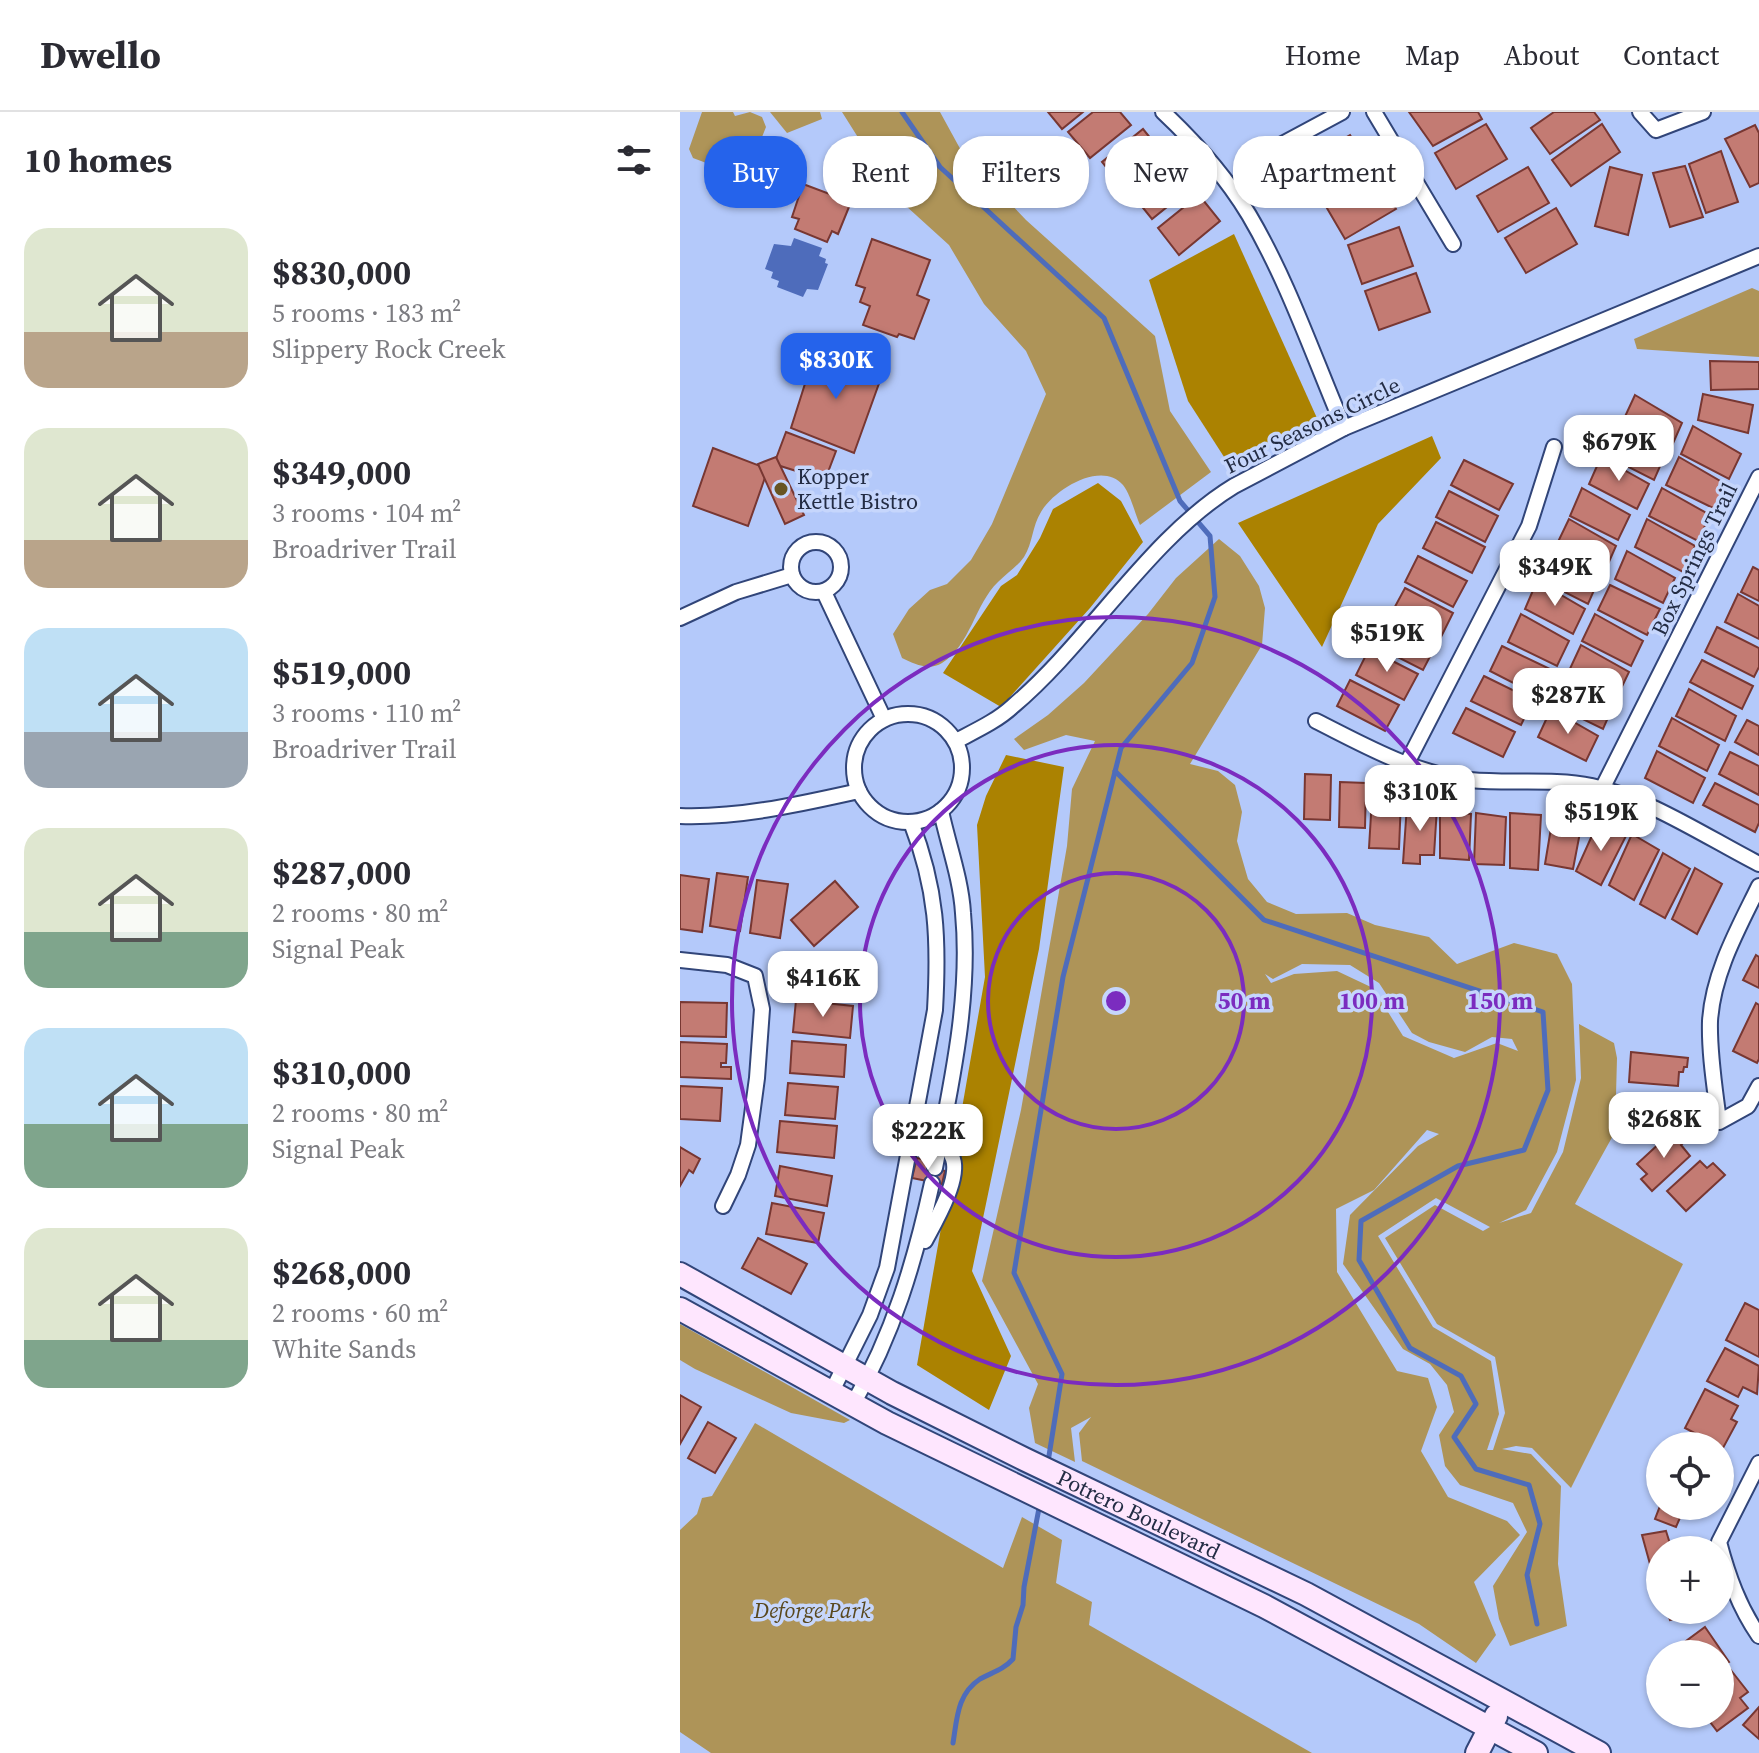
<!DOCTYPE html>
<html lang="en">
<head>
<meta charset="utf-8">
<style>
	:root { --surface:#fff; --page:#f7f7f7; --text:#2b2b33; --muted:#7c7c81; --line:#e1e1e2; --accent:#2563eb }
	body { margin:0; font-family:"Source Serif 4",serif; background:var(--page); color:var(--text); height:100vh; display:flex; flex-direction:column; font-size:30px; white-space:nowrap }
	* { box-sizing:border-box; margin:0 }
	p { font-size:26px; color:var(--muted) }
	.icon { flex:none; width:44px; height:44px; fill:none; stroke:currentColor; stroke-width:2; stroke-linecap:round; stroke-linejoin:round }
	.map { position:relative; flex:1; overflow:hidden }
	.panel { display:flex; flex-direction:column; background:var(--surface); width:680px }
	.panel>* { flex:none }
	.hud { position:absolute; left:24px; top:24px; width:760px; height:72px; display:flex; gap:16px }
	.fabs { position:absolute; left:966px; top:1320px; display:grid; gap:16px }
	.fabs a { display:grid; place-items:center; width:88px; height:88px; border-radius:50%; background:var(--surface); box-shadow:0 2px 6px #0004; font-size:40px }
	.price { position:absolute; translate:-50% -68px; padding:0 18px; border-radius:16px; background:#fff; color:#222; font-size:26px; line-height:52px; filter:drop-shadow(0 2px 4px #0008) }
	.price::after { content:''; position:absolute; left:50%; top:48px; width:24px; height:18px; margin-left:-12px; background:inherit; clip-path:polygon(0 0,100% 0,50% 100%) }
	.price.active { background:var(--accent); color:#fff }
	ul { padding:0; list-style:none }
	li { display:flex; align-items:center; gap:24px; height:200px; padding:0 24px }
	li span { display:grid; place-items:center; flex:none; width:224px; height:160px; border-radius:24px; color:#555 }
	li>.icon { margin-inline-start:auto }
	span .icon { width:96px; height:96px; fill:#fffc; stroke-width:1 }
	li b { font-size:34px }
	h2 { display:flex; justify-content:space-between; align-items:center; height:96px; padding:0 24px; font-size:34px }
	.pill { padding:0 28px; border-radius:32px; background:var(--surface); box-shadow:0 2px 6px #0004; font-size:28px; line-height:72px }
	.pill.active { background:var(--accent); color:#fff }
	header { display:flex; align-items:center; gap:48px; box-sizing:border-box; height:112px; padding:0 40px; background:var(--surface); border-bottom:2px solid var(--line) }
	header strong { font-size:38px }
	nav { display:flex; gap:44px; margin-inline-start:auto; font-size:28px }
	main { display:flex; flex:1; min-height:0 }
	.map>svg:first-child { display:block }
</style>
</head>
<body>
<header>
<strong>Dwello</strong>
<nav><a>Home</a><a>Map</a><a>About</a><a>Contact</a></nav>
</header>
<main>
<section class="panel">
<h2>10 homes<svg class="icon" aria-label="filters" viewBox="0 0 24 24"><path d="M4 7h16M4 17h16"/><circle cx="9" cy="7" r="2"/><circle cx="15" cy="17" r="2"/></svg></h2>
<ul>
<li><span style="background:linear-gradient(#dfe7d0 65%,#b9a48a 0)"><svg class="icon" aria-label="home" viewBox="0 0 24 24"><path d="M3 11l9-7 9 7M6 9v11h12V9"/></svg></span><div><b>$830,000</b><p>5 rooms · 183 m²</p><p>Slippery Rock Creek</p></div></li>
<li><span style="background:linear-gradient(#dfe7d0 70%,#b9a48a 0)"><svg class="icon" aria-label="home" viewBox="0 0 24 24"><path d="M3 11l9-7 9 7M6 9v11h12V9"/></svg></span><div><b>$349,000</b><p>3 rooms · 104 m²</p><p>Broadriver Trail</p></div></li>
<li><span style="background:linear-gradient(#bfe0f5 65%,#9aa5b1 0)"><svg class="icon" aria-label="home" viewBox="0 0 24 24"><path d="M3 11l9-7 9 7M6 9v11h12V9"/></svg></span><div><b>$519,000</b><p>3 rooms · 110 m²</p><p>Broadriver Trail</p></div></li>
<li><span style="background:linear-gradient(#dfe7d0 65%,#7fa58c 0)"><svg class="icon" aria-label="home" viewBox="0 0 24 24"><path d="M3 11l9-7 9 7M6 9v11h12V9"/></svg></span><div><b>$287,000</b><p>2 rooms · 80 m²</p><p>Signal Peak</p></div></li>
<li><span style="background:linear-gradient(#bfe0f5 60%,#7fa58c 0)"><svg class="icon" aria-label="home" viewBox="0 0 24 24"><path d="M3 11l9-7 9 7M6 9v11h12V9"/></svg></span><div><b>$310,000</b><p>2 rooms · 80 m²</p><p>Signal Peak</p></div></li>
<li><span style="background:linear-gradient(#dfe7d0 70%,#7fa58c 0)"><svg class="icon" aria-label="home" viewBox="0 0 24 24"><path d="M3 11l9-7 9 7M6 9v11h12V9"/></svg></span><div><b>$268,000</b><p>2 rooms · 60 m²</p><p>White Sands</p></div></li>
</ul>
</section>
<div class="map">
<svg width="1079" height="1641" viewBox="0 0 1079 1641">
	<rect width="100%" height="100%" fill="#b4c9fa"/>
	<g fill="#ae9458" fill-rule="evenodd">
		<polygon points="22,0 53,0 55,4 70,0 82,5 86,15 68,60 59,64 44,58 38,48 29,52 13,46 9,37"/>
		<polygon points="90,0 140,0 142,7 107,21"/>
		<path d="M162 0H260L283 42 346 108 475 224 490 299 531 360 460 413C455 402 451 383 443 373 422 348 374 377 361 400 352 414 353 431 344 445 336 456 327 461 318 470 295 492 290 534 262 551 249 559 234 552 222 546L213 522 229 497 250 478 267 472 291 448 312 412 366 282 346 239 304 192 269 133 215 84Z"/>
		<polygon points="1072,176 1079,179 1079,245 957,237 954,227"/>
		<path d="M539 427 560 444 579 474 585 496 582 533 510 652 538 659 555 673 562 700 557 729 561 743 568 767 587 790 616 802 667 801 695 813 749 825 777 852 834 831 877 842 892 872 896 968 877 1040 846 1098 819 1111 851 1101 883 1040 901 966 899 912 934 931 937 946 935 1020 895 1092 1003 1152 891 1376 852 1336 836 1334 822 1337 851 1342 881 1374 878 1452 887 1514 830 1534 819 1507 813 1474 847 1420 833 1391 780 1373 765 1354 759 1323 774 1300 767 1273 750 1252 723 1237 663 1152 670 1103 738 1034 759 1022 747 1018 694 1078 656 1097 657 1160 717 1259 748 1266 757 1295 741 1339 768 1385 827 1409 840 1423 794 1470 816 1523 796 1551 739 1512 402 1349 399 1321 411 1305 391 1316 395 1350 355 1331 349 1296 358 1272 302 1169 341 998 387 734 392 677 415 629 386 623 344 638 334 627 368 603 404 571 468 502 496 466ZM622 852 670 853 699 871 732 921 749 930 785 940 812 925 832 927 838 939 817 931 774 946 723 924 693 876 657 859 614 862 591 871 585 862 593 867ZM756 1086 810 1115 803 1119 755 1093 705 1126 757 1212 815 1245 825 1301 813 1338H807L819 1302 811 1249 753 1215 698 1124Z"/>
		<polygon points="0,1212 170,1308 164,1311 111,1301 15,1257 0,1248"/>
		<polygon points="75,1311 323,1456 342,1405 382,1428 376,1471 412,1490 409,1513 632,1641 31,1641 0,1620 0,1418 17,1402 22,1386 32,1384"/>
	</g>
	<g fill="#ab8201">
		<polygon points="554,122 641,315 546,348 508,289 469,168"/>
		<polygon points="752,324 761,346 698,412 642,535 558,411"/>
		<polygon points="418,371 441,389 463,430 410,496 321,595 263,561 321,474 337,463 360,426 373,397"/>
		<polygon points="326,643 384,655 359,837 292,1159 331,1244 309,1298 237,1253 305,865 297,713 306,684"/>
	</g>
	<polygon fill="#4e6cbb" points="114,126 142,136 139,144 146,147 145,151 148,152 138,178 127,177 123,185 97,175 99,169 91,166 93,160 85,157 94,132 111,134"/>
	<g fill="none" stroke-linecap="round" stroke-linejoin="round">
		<g stroke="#4e6cbb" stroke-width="5">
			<polyline points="222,0 260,55 424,206 500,389 530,424 535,485 512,551 441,636 383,865 334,1161 382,1262 368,1350"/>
			<polyline points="435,659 584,808 863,900 868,978 844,1038 778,1054 681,1109 679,1148 730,1236 781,1264 796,1292 774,1325 796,1357 849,1373 860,1412 847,1463 857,1512"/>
			<path d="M273 1631C277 1607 277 1582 300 1567 313 1560 323 1558 333 1547L336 1515 343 1493 344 1475 360 1391"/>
		</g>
	</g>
	<g fill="#c37b73" stroke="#783732" stroke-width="2">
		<polygon points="368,0 403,0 382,17"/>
		<polygon points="413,0 440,0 451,13 410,46 388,20"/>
		<polygon points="729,0 798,0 802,7 753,34"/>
		<polygon points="874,0 914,0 920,8 870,42 851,16"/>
		<polygon points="806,12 827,47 776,77 755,41"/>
		<polygon points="922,12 940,40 891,74 872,48"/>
		<polygon points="1075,13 1079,21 1079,71 1070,75 1045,27"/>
		<polygon points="463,17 484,43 443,76 422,50"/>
		<polygon points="670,23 691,58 641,88 620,52"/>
		<polygon points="1041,39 1058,90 1026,101 1009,52"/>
		<polygon points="492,48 513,74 472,107 451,81"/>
		<polygon points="1005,54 1023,105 990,115 973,61"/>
		<polygon points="848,55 869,91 818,120 797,84"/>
		<polygon points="930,55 962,63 948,123 915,114"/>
		<polygon points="695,61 716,97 665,127 644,91"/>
		<polygon points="123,72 171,90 158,122 152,119 147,130 115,117 119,107 112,105"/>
		<polygon points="519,83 540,109 499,143 478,116"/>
		<polygon points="876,96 897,132 846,161 825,126"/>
		<polygon points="719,115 733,154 682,172 668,133"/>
		<polygon points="192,127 250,148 237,183 249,188 234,227 219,222 217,225 183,213 190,194 180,190 185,176 176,173"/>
		<polygon points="736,161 750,200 699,218 685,179"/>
		<polygon points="136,237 202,263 174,341 111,316"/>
		<polygon points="1030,249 1079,250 1079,277 1031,278"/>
		<polygon points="1023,282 1073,293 1068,321 1018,308"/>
		<polygon points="955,283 1002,311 991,336 942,311"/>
		<polygon points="1013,314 1061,342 1049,367 1001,342"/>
		<polygon points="938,315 985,343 974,368 925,343"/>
		<polygon points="106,320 156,339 145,368 94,352"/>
		<polygon points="33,336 88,357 68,414 13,394"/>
		<polygon points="96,345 124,403 105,412 78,352"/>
		<polygon points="921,345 969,372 957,397 909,372"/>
		<polygon points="999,345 1047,373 1035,397 986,373"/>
		<polygon points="784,348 833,372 819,398 771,373"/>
		<polygon points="902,376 950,403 938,428 890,404"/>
		<polygon points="982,376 1030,403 1018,429 969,404"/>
		<polygon points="769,379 818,404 805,430 756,405"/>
		<polygon points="889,407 936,434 925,459 876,434"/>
		<polygon points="967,407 1015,434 1003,460 955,435"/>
		<polygon points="756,410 805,435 792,461 743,436"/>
		<polygon points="947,439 995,466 983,491 935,467"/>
		<polygon points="872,440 919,467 908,492 859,467"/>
		<polygon points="738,444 787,469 773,495 725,470"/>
		<polygon points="1073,455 1079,458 1079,489 1061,480"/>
		<polygon points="857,469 905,497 893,522 845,497"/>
		<polygon points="930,473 980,497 967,523 918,498"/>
		<polygon points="725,476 773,501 760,527 711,502"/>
		<polygon points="1058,482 1079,494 1079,527 1045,510"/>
		<polygon points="841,502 889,529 877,554 828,530"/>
		<polygon points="915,502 963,529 951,554 902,529"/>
		<polygon points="708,508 756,533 743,558 694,533"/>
		<polygon points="1037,515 1079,536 1079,555 1074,565 1025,540"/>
		<polygon points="901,533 949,560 937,585 888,561"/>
		<polygon points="822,534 872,558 859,584 810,559"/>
		<polygon points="689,537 738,562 724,588 676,563"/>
		<polygon points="1022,548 1073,574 1062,597 1010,570"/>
		<polygon points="804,564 853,588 841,613 791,589"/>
		<polygon points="887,565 934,592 923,617 874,593"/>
		<polygon points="670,568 719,593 705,619 657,594"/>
		<polygon points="1009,577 1056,604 1045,629 996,604"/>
		<polygon points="786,596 835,620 823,645 773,621"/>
		<polygon points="871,597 918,624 906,649 858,625"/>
		<polygon points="992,606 1039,633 1027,659 979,634"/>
		<polygon points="1067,608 1079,614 1079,643 1055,630"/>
		<polygon points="977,639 1025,666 1013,691 965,666"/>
		<polygon points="1050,640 1079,654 1079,683 1039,662"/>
		<polygon points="625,662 651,663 650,708 624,707"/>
		<polygon points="660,670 686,671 685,716 659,715"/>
		<polygon points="1035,671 1079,693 1079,711 1075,720 1023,693"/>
		<polygon points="692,686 721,687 719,737 689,736"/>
		<polygon points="727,693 757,695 754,743 740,743 740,752 723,751"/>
		<polygon points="760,700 791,702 789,748 760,746"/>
		<polygon points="796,701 826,705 824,753 794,752"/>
		<polygon points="830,701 861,703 858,758 830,756"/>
		<polygon points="873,704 902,710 893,757 865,752"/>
		<polygon points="919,708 946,724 921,773 896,759"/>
		<polygon points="952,722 979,738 954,788 929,773"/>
		<polygon points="983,741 1010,757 985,806 960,792"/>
		<polygon points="1015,756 1042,772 1017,822 992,807"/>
		<polygon points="37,761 68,765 60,819 30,814"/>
		<polygon points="0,763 29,767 22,820 0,817"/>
		<polygon points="77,768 108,772 100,826 70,821"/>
		<polygon points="155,769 178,795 134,834 111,808"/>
		<polygon points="1076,843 1079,845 1079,876 1063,868"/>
		<polygon points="123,846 180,852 177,883 120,878"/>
		<polygon points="116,888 173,894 170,926 113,920"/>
		<polygon points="0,890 47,891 46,925 0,924"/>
		<polygon points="1076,891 1079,893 1079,947 1077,951 1053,939"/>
		<polygon points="112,929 166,933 164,965 110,961"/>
		<polygon points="0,930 47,932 46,951 41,951 41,955 51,955 51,967 0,965"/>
		<polygon points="951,940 1008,946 1007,955 1004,955 1003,960 999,960 998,974 949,970"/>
		<polygon points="108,971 158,975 155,1007 105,1003"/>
		<polygon points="0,974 42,976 40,1009 0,1007"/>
		<polygon points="994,981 995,1010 948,1012 947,982"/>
		<polygon points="100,1009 157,1014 154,1046 97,1040"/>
		<polygon points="995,1017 1006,1028 1001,1033 1010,1044 972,1079 961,1067 967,1062 957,1052"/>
		<polygon points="0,1035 20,1047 13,1061 9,1058 0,1074"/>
		<polygon points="237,1046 252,1049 251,1055 265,1059 262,1072 232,1066"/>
		<polygon points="1020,1049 1027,1056 1033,1051 1045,1063 1006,1099 987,1079"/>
		<polygon points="100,1054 152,1064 147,1094 95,1084"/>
		<polygon points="92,1091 144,1101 138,1131 86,1122"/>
		<polygon points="78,1126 127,1152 111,1182 62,1156"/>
		<polygon points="1065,1191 1079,1198 1079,1245 1046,1228"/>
		<polygon points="1045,1236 1079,1254 1077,1282 1063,1275 1058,1285 1027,1269"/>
		<polygon points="1025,1277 1058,1294 1051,1307 1057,1310 1043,1336 1005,1316"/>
		<polygon points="0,1283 21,1295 0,1332"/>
		<polygon points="28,1310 56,1326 35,1361 8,1346"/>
		<polygon points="980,1394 1005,1394 996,1415 975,1407"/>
		<polygon points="986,1419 992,1438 980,1438 980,1461 973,1463 962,1423"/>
		<polygon points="987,1498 1012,1498 1013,1502 990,1508"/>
		<polygon points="1025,1515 1049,1550 1040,1556 1040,1542 1015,1542 1006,1529"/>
		<polygon points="1050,1557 1068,1580 1060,1586 1068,1596 1037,1619 1024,1602 1040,1602 1040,1565"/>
		<polygon points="1079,1595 1079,1627 1063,1613"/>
	</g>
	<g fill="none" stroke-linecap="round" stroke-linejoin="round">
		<g stroke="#314579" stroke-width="18">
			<g id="street">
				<path d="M483 0C516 31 546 65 569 103 608 169 634 246 664 316"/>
				<polyline points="694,0 773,132"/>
				<polyline points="960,0 976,18 1023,0"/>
				<polyline points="597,35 662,0"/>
				<circle cx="136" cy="455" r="25"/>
				<polyline points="144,480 204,607"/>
				<polyline points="0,506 56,480 112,463"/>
				<circle cx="228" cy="656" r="54"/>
				<path d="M636 609C684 633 734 662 790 668 830 672 872 666 912 674 968 686 1028 726 1079 752"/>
				<path d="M276 629C295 619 317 609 333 594 409 530 470 425 554 374L664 316 1079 144"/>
				<polyline points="726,653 849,414 874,335"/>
				<polyline points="922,677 1079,365"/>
				<path d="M0 704C61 706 120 692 179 679"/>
				<path d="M1079 774C1058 817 1033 861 1030 909 1029 942 1035 977 1039 1010L1068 994 1079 974"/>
				<polyline points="0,848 47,853 75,864 82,897 77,966 68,1033 58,1063 43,1094"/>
				<path d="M233 1020 261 1024C265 1031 270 1039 273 1047 280 1068 255 1110 245 1129"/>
				<path d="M255 1056C271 973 291 886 283 801 281 767 268 732 261 699"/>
				<path d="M151 1281 190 1203 207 1156 255 898C259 827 257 777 231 710"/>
				<path d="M173 1292C213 1223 235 1149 252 1071"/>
				<path d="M1079 1351 1039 1430C1048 1464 1059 1495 1079 1524"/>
			</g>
		</g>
		<g stroke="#314579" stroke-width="26">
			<g id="secondary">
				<path id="s1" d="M0 1162 212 1281 344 1347 626 1482 919 1641"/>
				<polyline points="0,1197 207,1311 584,1494 856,1641"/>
				<polyline points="797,1641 816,1604"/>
			</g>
		</g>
		<use href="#street" stroke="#fff" stroke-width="14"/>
		<use href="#secondary" stroke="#fee6fe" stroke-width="22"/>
	</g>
	<g fill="none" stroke="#7b2cbf" stroke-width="4">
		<circle cx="436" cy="889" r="128"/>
		<circle cx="436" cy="889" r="256"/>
		<circle cx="436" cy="889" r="384"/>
	</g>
	<circle fill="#685422" stroke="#c6d6fc" stroke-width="3" cx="101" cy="377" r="8"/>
	<g text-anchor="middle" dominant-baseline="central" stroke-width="7" stroke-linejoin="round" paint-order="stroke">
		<g font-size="22" fill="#232c44" stroke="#c6d6fc">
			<text transform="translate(632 313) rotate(-26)">Four Seasons Circle</text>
			<text transform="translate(1014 447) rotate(-64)">Box Springs Trail</text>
			<text stroke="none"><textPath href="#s1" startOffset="518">Potrero Boulevard</textPath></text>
		</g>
		<g font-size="22" fill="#232c44" stroke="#c6d6fc" text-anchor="start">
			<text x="117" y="364">Kopper<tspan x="117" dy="25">Kettle Bistro</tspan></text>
		</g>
		<g font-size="22" font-style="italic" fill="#59481e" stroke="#c6d6fc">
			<text x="132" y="1498">Deforge Park</text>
		</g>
	</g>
	<circle cx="436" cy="889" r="12" fill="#7b2cbf" stroke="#c6d6fc" stroke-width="4"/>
	<g font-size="24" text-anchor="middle" font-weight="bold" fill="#7b2cbf" stroke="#c6d6fc" stroke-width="7" stroke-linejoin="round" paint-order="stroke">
		<text x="564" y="897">50 m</text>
		<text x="692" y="897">100 m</text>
		<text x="820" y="897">150 m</text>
	</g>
</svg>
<div class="fabs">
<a><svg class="icon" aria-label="locate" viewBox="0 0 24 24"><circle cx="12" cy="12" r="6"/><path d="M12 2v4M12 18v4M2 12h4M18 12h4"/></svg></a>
<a>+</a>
<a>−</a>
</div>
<b class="price active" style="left:156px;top:289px">$830K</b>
<b class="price" style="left:939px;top:371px">$679K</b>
<b class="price" style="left:875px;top:496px">$349K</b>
<b class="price" style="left:707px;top:562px">$519K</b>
<b class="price" style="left:888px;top:624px">$287K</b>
<b class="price" style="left:740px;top:721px">$310K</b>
<b class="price" style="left:921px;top:741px">$519K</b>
<b class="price" style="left:143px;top:907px">$416K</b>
<b class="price" style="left:984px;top:1048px">$268K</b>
<b class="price" style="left:248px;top:1060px">$222K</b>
<div class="hud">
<a class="pill active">Buy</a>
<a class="pill">Rent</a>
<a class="pill">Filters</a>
<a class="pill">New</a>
<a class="pill">Apartment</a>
</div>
</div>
</main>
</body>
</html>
